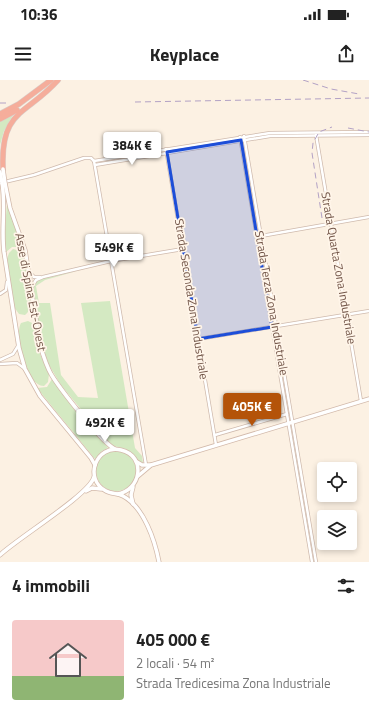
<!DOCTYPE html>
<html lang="it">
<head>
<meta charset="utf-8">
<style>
	:root { --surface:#fff; --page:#f6f6f6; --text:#222; --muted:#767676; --accent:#b45309 }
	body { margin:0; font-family:"Titillium Web",sans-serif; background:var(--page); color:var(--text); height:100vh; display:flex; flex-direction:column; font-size:15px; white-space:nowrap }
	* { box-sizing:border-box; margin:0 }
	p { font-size:13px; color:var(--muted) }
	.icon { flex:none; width:22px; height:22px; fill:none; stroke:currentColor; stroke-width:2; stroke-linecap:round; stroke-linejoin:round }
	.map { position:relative; height:482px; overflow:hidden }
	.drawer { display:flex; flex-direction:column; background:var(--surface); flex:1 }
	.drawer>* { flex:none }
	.buttons { position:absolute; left:317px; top:382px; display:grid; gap:8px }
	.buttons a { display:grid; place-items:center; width:40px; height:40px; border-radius:4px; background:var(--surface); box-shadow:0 2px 6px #0003; font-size:20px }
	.price { position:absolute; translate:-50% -34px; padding:0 9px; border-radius:4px; background:#fff; color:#222; font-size:13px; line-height:26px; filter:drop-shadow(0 1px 2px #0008) }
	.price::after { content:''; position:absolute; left:50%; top:24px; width:12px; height:9px; margin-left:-6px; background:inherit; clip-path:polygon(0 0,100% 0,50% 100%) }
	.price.active { background:var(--accent); color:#fff }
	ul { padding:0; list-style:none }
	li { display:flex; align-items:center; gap:12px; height:100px; padding:0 12px }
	li span { display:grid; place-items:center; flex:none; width:112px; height:80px; border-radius:4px; color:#555 }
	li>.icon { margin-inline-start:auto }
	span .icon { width:48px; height:48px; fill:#fffc; stroke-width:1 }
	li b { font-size:17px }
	h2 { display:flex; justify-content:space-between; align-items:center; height:48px; padding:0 12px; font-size:17px }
	.status { display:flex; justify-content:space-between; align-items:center; height:28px; padding:0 20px; background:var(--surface); direction:ltr }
	.status svg { height:11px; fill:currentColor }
	header { display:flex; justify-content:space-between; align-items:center; height:52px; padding:0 12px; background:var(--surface); font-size:18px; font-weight:700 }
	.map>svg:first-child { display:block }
</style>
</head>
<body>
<div class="status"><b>10:36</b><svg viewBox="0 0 49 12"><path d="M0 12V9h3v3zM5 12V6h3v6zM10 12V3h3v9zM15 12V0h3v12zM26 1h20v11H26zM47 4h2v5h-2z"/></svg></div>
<header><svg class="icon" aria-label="menu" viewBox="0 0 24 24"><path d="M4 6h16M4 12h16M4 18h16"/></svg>Keyplace<svg class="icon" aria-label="share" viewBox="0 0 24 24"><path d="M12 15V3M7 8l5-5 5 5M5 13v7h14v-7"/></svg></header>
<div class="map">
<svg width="369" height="482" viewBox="0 0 369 482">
	<rect width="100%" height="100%" fill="#fcf1e3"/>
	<g fill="#d4e9c2">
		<polygon points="13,35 4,51 0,65 0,41"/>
		<polygon points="7,123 23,169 19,167 12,167 6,172 4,161"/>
		<path d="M13 169 20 171 24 177C26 190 37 227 25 235L19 234 14 227 7 179 9 173Z"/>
		<polygon points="77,191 45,200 36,206 39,223 50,223 61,295 78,317 98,318 81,223 110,221 135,368 142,376 143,383 140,382 126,369 114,366 107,361 61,305 46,280 41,262 33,206 38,200"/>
		<path d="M28 241 32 243 35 249 40 274 49 294 48 302 44 306C26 306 14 255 21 243Z"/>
		<polygon points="52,299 108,368 102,371 95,379 37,308 47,307"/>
		<circle cx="116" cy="391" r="20"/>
	</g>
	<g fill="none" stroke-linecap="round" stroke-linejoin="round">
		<g stroke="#cfbaad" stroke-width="4">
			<g id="minor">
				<polyline points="316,55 361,321"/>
				<polyline points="244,56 316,482"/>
				<polyline points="240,57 312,482"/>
				<polyline points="166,69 216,365"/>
				<polyline points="94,81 146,385"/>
				<polyline points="94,81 270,53 369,52"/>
				<polyline points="95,85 270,56 369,55"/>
				<polyline points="0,103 34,95 84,78 91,78 94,81"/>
				<polyline points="261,156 369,137"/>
				<polyline points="29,192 34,197 40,197"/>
				<polyline points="31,208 36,200 43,197 111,181 183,169"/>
				<polyline points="0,214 6,210 7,202"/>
				<polyline points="198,259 369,231"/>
				<polyline points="0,280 13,274 18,266"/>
				<polyline points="0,284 17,283 25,289"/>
				<polyline points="215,355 287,334"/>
			</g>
		</g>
		<g stroke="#d2b9aa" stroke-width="5">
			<g id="secondary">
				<path d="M2 103C6 126 1 149 4 172L19 268 25 289 40 316 91 378 95 385"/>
				<path d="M5 103 10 128 25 170 40 265C43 275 46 285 51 294 60 309 102 363 115 369"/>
				<polyline points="137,382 142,385 150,385"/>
				<polyline points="138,396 151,385 369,319"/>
				<polyline points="133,407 131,415 133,424"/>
				<polyline points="86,411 92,408 101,409"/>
				<path d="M117 414C141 411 147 376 121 370 96 364 83 399 106 411 111 414 118 413 123 416 144 427 155 461 159 482"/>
				<path d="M0 475C18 458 90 414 94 397"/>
			</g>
		</g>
		<g stroke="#d8d0cc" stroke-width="6">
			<g id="motorway">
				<polyline points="0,34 19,24 51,0"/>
				<polyline points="0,39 17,30"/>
				<path d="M3 89C0 29 27 35 58 0"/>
			</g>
		</g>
		<use href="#minor" stroke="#fff" stroke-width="2.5"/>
		<use href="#secondary" stroke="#fff" stroke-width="3.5"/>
		<use href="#motorway" stroke="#f5ad9b" stroke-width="5"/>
		<g stroke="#b3a2c5" stroke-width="1" stroke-dasharray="6 4" stroke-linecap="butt">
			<polyline points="303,0 331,9 359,14"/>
			<polyline points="135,22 369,18"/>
			<polyline points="0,23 8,23"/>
			<polyline points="348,48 369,52"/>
			<polyline points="322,138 312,73 313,63 319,52 332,47"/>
		</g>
		<g stroke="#d2b9aa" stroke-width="5" stroke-linecap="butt">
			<g id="secondary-bridge">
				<polyline points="3,89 5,103"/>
				<polyline points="0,92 2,103"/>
			</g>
		</g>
		<use href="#secondary-bridge" stroke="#fff" stroke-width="3.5"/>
	</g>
	<path fill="#1d4ed8" fill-opacity="0.2" stroke="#1d4ed8" stroke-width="3" stroke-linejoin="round" d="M241 60 272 247 198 259 167 72Z"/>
	<g text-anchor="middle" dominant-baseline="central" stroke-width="3.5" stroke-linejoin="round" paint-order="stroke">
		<g font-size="12" fill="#735649" stroke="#fff5e9">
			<text transform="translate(339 188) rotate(80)">Strada Quarta Zona Industriale</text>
			<text transform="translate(31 212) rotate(79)">Asse di Spina Est-Ovest</text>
			<text transform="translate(192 219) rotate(81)">Strada Seconda Zona Industriale</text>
			<text transform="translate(272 223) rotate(80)">Strada Terza Zona Industriale</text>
		</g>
	</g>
</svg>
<div class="buttons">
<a><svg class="icon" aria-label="locate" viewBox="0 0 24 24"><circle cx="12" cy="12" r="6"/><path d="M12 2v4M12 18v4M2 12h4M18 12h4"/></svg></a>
<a><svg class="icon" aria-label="layers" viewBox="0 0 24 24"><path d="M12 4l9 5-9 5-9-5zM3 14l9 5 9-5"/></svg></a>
</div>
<b class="price" style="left:132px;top:86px">384K €</b>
<b class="price" style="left:114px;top:188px">549K €</b>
<b class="price active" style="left:252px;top:347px">405K €</b>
<b class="price" style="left:105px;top:363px">492K €</b>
</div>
<section class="drawer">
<h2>4 immobili<svg class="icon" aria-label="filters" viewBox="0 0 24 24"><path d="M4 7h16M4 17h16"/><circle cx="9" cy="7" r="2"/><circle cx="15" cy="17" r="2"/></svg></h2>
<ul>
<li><span style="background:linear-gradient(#f6c9c9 70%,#8fb573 0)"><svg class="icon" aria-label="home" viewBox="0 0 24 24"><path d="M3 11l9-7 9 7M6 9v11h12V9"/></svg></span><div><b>405 000 €</b><p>2 locali · 54 m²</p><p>Strada Tredicesima Zona Industriale</p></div></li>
</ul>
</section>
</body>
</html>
